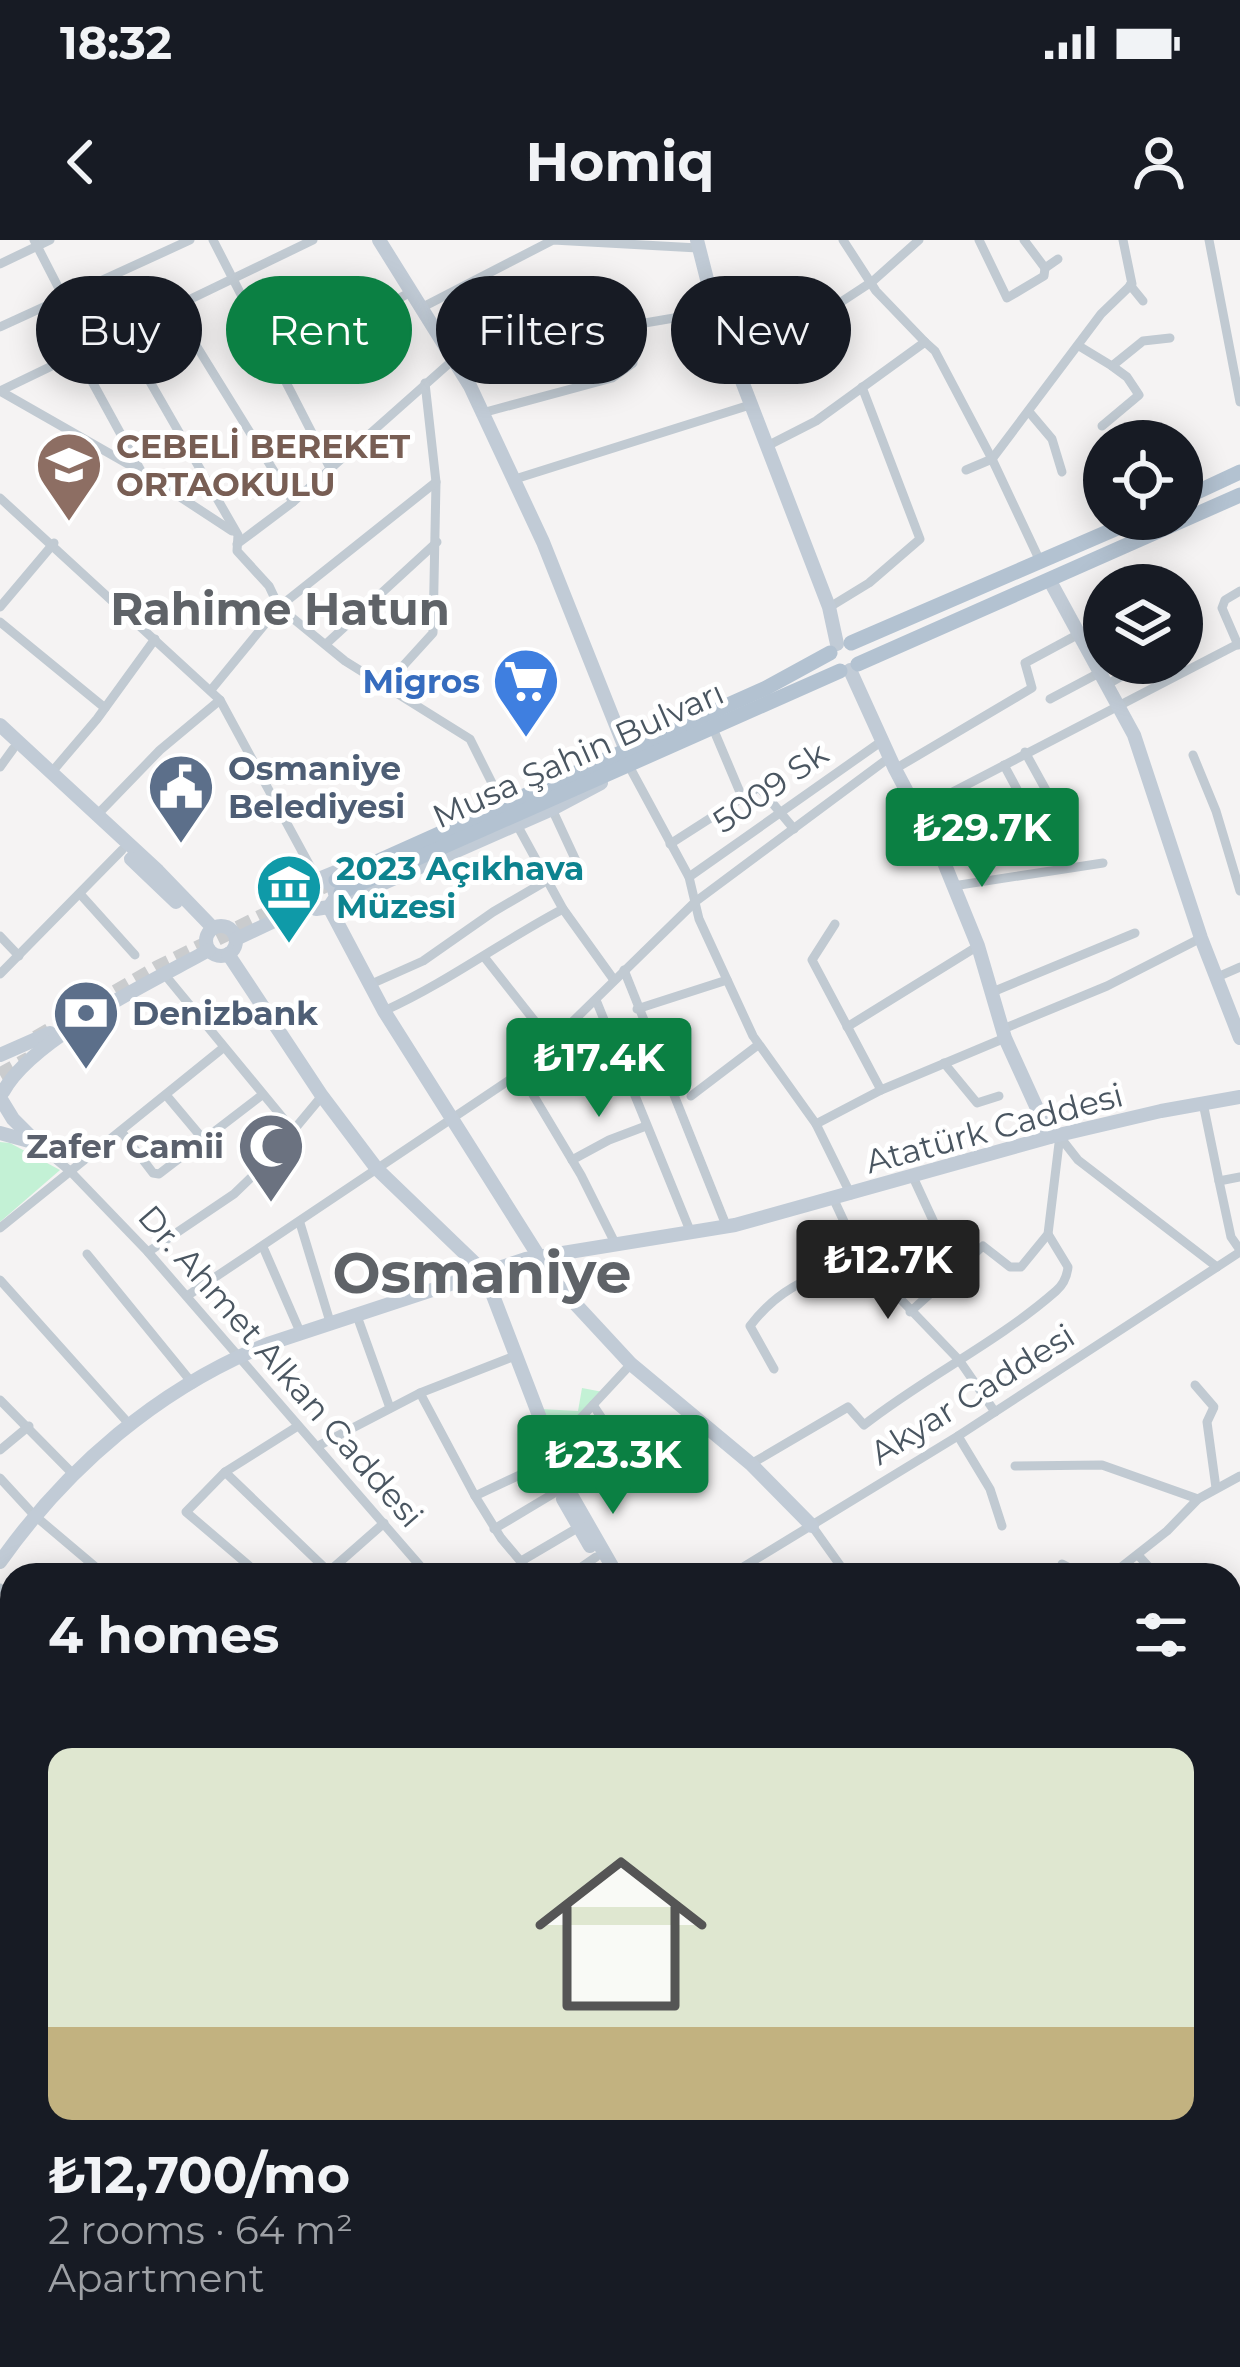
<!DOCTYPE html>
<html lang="en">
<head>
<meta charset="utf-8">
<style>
	:root { --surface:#171b24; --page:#242831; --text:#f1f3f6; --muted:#9ea1a6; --line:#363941; --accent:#0b8043 }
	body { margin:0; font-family:Montserrat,sans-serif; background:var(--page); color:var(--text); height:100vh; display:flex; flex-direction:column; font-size:45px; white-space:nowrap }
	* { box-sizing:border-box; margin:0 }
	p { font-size:39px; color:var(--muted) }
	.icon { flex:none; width:66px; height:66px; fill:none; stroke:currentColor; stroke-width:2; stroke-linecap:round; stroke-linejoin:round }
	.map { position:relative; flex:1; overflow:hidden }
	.sheet { position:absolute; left:0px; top:1323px; width:1242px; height:804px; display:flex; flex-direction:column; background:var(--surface); border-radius:36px 36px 0 0; box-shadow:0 6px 30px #0003 }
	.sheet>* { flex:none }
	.guide { position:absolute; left:36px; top:36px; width:1170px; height:108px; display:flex; gap:24px }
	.fabs { position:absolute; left:1083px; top:180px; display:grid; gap:24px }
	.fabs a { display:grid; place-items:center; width:120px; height:120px; border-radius:50%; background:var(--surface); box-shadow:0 6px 30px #0003; font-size:60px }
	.price { position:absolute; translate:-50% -102px; padding:0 27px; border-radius:12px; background:var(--accent); color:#fff; font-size:39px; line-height:78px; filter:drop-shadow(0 3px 6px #0008) }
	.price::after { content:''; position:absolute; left:50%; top:72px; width:36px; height:27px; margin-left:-18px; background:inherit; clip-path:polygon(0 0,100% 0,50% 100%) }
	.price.active { background:#222; color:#fff }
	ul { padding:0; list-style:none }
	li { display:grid; align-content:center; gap:24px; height:636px; padding:0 48px }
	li+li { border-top:3px solid var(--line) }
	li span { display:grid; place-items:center; height:372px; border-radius:24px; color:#555 }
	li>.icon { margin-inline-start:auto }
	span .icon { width:216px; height:216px; fill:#fffc; stroke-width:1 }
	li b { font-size:51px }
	h2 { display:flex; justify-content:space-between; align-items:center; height:144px; padding:0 48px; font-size:51px }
	.tag { padding:0 42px; border-radius:54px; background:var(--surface); box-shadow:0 6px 30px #0003; font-size:42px; line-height:108px }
	.tag.active { background:var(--accent); color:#fff }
	.status { display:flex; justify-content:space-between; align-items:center; height:84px; padding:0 60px; background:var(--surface); direction:ltr }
	.status svg { height:33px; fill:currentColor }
	header { display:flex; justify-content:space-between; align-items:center; height:156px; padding:0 48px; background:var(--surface); font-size:54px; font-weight:700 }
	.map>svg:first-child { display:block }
</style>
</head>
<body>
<div class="status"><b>18:32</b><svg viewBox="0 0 49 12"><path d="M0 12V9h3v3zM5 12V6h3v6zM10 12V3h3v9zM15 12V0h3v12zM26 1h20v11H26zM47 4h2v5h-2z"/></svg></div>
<header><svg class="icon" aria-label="back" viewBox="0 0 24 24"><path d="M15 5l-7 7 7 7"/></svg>Homiq<svg class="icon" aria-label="person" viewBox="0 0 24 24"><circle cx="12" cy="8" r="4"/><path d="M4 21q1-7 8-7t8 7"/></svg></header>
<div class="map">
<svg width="1240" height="2127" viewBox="0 0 1240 2127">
	<rect width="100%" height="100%" fill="#f5f3f3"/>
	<g fill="#c3f1d5">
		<polygon points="0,902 10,903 60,930 0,982"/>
		<polygon points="582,1148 603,1152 569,1188 555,1196 548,1194 540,1169 578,1171"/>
	</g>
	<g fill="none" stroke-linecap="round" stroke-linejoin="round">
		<g stroke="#caccce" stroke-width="15" stroke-dasharray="15 8" stroke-linecap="butt">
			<polyline points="36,798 157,728 336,640"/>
			<polyline points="0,835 29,819"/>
		</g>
		<g stroke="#c1cad2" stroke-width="9">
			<polyline points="34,0 90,109"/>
			<polyline points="213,0 330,228"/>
			<polyline points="843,0 876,51 925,102"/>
			<polyline points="979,0 1007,58 1044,36 1045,28"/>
			<polyline points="1024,0 1045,28 1058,19"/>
			<polyline points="1209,0 1240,162"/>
			<polyline points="0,24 50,0"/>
			<polyline points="1130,45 1143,61"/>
			<polyline points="173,68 293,262"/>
			<polyline points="421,68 553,0 698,8"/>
			<polyline points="0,87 190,0"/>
			<polyline points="122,93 238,295 237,311 269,346 279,367 345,421 470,499 500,559"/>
			<polyline points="1079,106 1112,126 1143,101 1170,98"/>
			<polyline points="77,114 141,231"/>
			<polyline points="275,124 411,52"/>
			<polyline points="742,127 873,41 919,0"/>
			<polyline points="0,151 313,0"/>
			<polyline points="0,151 142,232 232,291"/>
			<polyline points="482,173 612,138 633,123 633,85 715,71"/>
			<polyline points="1030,173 1052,199 1062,232"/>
			<polyline points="1102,186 1139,155 1127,137 1112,126"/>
			<polyline points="771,204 816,181 925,102 935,111 992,219 1040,321"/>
			<polyline points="966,230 992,219 1101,74 1132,44 1123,0"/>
			<polyline points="512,240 753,164"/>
			<polyline points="0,258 220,460 317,639"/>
			<polyline points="237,304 293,262 453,120"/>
			<polyline points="833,365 869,343 920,299 862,147"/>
			<polyline points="0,367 54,303"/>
			<polyline points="0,382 105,468"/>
			<polyline points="326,404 437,302"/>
			<polyline points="1238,405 1222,368 1225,360 1240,351"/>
			<polyline points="1106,445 1145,423"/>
			<polyline points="383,448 433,393 436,242 425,143"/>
			<polyline points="211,450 279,367 436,242"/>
			<polyline points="1050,459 1099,433"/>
			<polyline points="712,486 742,557"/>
			<polyline points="1025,512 1047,552"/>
			<polyline points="1193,515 1216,571 1240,651"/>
			<polyline points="1004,525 1019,553"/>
			<polyline points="629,526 689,637 699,679 753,796 816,884 851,955"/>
			<polyline points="0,527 13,509"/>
			<polyline points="895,529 1032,448 1025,423 1077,395"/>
			<polyline points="51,533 97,479 155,399"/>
			<polyline points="916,571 1240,403"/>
			<polyline points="97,575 160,510 220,460"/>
			<polyline points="516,583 563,669 614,740"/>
			<polyline points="670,604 759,547 794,589"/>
			<polyline points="689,637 882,501"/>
			<polyline points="953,646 1103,623"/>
			<polyline points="81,655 135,715"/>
			<polyline points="835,684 812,720 881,850"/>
			<polyline points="0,696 19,716"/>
			<polyline points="485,718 552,803"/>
			<polyline points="624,730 726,985"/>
			<polyline points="0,734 122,610"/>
			<polyline points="165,735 292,889"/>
			<polyline points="1215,738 1240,727"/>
			<polyline points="369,745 423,721 493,672 577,623 552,569"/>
			<polyline points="990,753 1135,693"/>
			<polyline points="596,760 691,993"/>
			<polyline points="637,769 727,740"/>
			<path d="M384 771C448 742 502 701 563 669"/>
			<polyline points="847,787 978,706"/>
			<polyline points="1003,789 1107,746 1201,698"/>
			<polyline points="944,823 977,863 999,856"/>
			<polyline points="520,833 581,935 616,1005"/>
			<polyline points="166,855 203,899"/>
			<polyline points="691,856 758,805"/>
			<polyline points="1203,863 1219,941 1240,937"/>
			<polyline points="816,884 881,850 1005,798"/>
			<polyline points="121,891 153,933 159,934 262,855"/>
			<polyline points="1060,897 1078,920 1217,1027"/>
			<polyline points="40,906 70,931 148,1012 428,1335"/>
			<polyline points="572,920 609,900 646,886"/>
			<polyline points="913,937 937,989 965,1023"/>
			<polyline points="1219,941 1231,997 1240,1010"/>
			<polyline points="834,960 861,1018 959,1120 995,1172"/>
			<polyline points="300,983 331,1085"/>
			<polyline points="0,988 223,808"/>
			<polyline points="263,1007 301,1094"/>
			<polyline points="148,1012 234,954 267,922 322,856"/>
			<polyline points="87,1014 193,1144"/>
			<polyline points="0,1040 130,1185"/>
			<polyline points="187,1056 520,833 695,662 890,517"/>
			<polyline points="910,1072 983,1006 1010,1027 1021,1027 1048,994 1060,895"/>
			<polyline points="357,1076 390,1168"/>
			<path d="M774 1129 750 1086C782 1044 814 1037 861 1018"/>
			<polyline points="1195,1145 1214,1167 1207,1182 1216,1248"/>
			<polyline points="420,1153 475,1256"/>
			<polyline points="0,1160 72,1233"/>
			<polyline points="593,1165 642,1238 702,1184"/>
			<polyline points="958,1196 990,1249 1002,1286"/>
			<polyline points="318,1206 420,1153 515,1116"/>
			<polyline points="552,1209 631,1124"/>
			<polyline points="0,1210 29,1186"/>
			<path d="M751 1224 848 1167 864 1185C925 1137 998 1102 1056 1051 1064 1044 1067 1037 1068 1027L1048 994"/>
			<polyline points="1015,1226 1102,1225 1198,1259"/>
			<polyline points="225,1232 328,1331"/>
			<polyline points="0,1238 34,1275 105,1335"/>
			<polyline points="812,1286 847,1335"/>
			<polyline points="494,1289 566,1246"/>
			<polyline points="1138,1315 1156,1335"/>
			<polyline points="523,1320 579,1287"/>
			<polyline points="1062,1324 1083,1335"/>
			<polyline points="260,1335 186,1272 225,1232 298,1186"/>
			<polyline points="325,1335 384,1283"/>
			<polyline points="532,1335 501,1298 475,1256 556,1218"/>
			<polyline points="570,1335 596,1317"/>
			<polyline points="730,1335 958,1196 1240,1012"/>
			<polyline points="1111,1335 1167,1291 1198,1259 1240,1236"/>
			<polyline points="0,1348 12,1360"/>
			<polyline points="1230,1384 1240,1369"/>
			<polyline points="0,1445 12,1455"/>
			<polyline points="1230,1455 1235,1447"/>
			<polyline points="1230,1493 1240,1500"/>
			<polyline points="4,1530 12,1538"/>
			<polyline points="0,1585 12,1597"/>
			<polyline points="1230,1586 1240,1574"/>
			<polyline points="1230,1604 1240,1608"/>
			<polyline points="0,1605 12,1617"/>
			<polyline points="0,1710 12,1725"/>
			<polyline points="0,1790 12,1777"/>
			<polyline points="0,1809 12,1814"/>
			<polyline points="1230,1861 1240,1870"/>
			<polyline points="0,1887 12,1875"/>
			<polyline points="0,1960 12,1973"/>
			<polyline points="1230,2010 1240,2016"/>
			<polyline points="2,2070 12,2056"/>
			<polyline points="78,2115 104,2127"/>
			<polyline points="365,2115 387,2127"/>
			<polyline points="531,2115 549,2127"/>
			<polyline points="558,2115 577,2127"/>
			<polyline points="882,2115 898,2127"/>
			<polyline points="1096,2115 1105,2127"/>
			<polyline points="26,2127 33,2115"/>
			<polyline points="295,2127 297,2115"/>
			<polyline points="447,2127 458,2115"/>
			<polyline points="675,2127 678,2115"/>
			<polyline points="794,2127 800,2115"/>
			<polyline points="1228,2127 1240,2090"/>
		</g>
		<g stroke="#c1cbd6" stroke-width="14">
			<polyline points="379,0 470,146 543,302 625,508"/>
			<polyline points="697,0 715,71 829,367 837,404"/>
			<polyline points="1050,341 1134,495 1201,698 1240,798"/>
			<polyline points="850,430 895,529 943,620 978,706 1005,798 1050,897"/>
			<polyline points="0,485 158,631 213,688"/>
			<polyline points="601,543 552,569 329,667 384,771 555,1042 631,1124 751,1224 812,1286"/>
			<polyline points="131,619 176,662"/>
			<polyline points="322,639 333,646 336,657 329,667 316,669 305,658 309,643 348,627"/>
			<circle cx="221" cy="701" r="15"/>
			<polyline points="236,699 308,665"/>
			<polyline points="228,714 322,856 377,929 484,1032 566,1246 617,1335"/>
			<polyline points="0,815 50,793"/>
			<path d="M3 852C32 798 153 741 209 710"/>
			<polyline points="2,861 13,879 40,906"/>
			<polyline points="0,893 29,901"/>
			<polyline points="566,1246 563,1259 590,1306"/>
			<path d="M0 1322C67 1227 159 1148 268 1104L526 1019 735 985 1050 897 1161 871 1240 857"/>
		</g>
		<g stroke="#b3c2d1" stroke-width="15">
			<polyline points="1182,259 1240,232"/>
			<polyline points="851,403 1138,279"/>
			<polyline points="858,424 1240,255"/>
			<polyline points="336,640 766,448 830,413"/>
			<polyline points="341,652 840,431"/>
		</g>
	</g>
	<defs>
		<g id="school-pin" transform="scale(3.45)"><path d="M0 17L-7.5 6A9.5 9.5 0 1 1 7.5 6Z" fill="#8d6e63" stroke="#fff"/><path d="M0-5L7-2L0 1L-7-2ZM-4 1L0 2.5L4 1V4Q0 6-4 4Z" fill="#fff"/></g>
		<g id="supermarket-pin" transform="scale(3.45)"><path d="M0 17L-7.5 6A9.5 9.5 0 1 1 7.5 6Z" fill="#3f7fe0" stroke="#fff"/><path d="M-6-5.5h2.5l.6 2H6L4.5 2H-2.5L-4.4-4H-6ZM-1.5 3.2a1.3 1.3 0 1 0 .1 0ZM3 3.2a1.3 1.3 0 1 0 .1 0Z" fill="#fff"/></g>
		<g id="civic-pin" transform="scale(3.45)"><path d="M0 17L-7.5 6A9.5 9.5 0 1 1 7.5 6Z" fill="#5c6f8a" stroke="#fff"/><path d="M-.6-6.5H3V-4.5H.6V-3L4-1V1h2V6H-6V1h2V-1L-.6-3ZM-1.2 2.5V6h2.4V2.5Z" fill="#fff"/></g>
		<g id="museum-pin" transform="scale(3.45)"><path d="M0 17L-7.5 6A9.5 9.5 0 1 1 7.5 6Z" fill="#0f9aa8" stroke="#fff"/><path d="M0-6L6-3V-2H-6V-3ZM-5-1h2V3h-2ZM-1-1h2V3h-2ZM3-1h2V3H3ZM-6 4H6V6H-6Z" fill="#fff"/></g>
		<g id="bank-pin" transform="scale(3.45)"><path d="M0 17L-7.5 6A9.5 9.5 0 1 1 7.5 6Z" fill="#5c6f8a" stroke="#fff"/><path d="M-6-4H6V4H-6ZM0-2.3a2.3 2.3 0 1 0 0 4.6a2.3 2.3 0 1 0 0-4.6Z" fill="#fff"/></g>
		<g id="mosque-pin" transform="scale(3.45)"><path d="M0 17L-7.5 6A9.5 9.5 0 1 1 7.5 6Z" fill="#6b7280" stroke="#fff"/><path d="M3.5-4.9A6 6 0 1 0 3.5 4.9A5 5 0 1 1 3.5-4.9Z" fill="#fff"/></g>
	</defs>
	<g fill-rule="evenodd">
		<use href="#school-pin" x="69" y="225"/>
		<use href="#supermarket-pin" x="526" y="441"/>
		<use href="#civic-pin" x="181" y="547"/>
		<use href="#museum-pin" x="289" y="647"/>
		<use href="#bank-pin" x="86" y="773"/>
		<use href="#mosque-pin" x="271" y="906"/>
	</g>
	<g text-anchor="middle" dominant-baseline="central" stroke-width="10" stroke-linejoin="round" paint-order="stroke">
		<g font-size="33" font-weight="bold" fill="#785e54" stroke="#fff" text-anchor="start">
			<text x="116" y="206">CEBELİ BEREKET<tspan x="116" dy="38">ORTAOKULU</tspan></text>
		</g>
		<g font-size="33" font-weight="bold" fill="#366cbe" stroke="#fff" text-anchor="end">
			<text x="480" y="441">Migros</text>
		</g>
		<g font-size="33" fill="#4a5661" stroke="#fff">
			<text transform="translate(578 514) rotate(-24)">Musa Şahin Bulvarı</text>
			<text transform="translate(770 547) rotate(-35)">5009 Sk</text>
			<text transform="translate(994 888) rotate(-15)">Atatürk Caddesi</text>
			<text transform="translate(281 1126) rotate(49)">Dr. Ahmet Alkan Caddesi</text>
			<text transform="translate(972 1154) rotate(-32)">Akyar Caddesi</text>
		</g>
		<g font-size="33" font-weight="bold" fill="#4e5e75" stroke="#fff" text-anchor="start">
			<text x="228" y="528">Osmaniye<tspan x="228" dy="38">Belediyesi</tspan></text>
			<text x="132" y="773">Denizbank</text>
		</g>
		<g font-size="33" font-weight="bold" fill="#0d838f" stroke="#fff" text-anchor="start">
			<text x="336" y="628">2023 Açıkhava<tspan x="336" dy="38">Müzesi</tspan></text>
		</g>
		<g font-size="33" font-weight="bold" fill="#5b616d" stroke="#fff" text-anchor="end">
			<text x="224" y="906">Zafer Camii</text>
		</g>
		<g font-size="45" font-weight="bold" fill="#5f6368" stroke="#fff">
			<text x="280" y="368">Rahime Hatun</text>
		</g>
		<g font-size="57" font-weight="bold" fill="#5f6368" stroke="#fff">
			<text x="482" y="1032">Osmaniye</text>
		</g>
	</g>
</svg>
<div class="fabs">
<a><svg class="icon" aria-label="locate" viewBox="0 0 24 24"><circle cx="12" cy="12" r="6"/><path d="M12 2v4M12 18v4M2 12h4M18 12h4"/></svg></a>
<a><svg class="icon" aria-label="layers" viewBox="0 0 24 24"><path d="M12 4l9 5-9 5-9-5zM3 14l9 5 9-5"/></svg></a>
</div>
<b class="price" style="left:982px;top:650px">₺29.7K</b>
<b class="price" style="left:599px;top:880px">₺17.4K</b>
<b class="price active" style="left:888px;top:1082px">₺12.7K</b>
<b class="price" style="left:613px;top:1277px">₺23.3K</b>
<div class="guide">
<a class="tag">Buy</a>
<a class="tag active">Rent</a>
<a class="tag">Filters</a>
<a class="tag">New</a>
</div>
<section class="sheet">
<h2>4 homes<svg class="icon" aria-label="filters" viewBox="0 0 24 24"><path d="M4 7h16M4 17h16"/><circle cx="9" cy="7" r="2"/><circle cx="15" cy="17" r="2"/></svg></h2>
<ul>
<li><span style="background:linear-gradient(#dfe7d0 75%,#c2b280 0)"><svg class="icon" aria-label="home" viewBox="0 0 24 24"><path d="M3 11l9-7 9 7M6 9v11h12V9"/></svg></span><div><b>₺12,700/mo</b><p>2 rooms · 64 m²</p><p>Apartment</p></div></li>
</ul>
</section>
</div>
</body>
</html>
